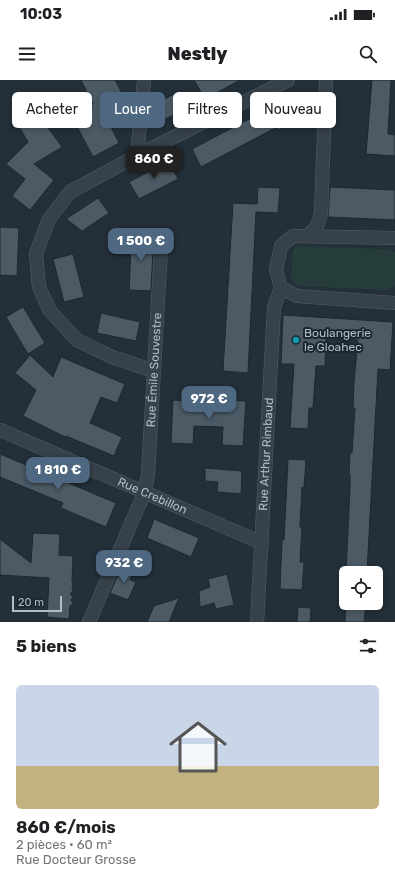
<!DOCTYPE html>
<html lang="fr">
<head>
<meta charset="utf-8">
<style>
	:root { --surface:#fff; --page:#f2f2f2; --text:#202124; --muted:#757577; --accent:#4f6881 }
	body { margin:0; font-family:Rubik,sans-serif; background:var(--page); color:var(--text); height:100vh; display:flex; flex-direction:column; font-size:15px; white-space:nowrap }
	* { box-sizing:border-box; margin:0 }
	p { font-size:13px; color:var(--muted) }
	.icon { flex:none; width:22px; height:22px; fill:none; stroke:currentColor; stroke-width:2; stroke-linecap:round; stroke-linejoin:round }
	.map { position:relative; height:542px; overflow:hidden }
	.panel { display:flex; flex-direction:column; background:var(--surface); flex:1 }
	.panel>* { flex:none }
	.hud { position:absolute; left:12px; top:12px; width:371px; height:36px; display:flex; gap:8px }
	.fabs { position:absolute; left:339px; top:486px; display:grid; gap:8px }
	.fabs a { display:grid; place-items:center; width:44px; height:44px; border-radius:6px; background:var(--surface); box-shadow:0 2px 6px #0003; font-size:20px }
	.scale { position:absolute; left:12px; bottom:10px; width:50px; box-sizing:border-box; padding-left:4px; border:2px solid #b1bcc6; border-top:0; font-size:11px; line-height:14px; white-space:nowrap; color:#b1bcc6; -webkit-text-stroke:3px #1c262e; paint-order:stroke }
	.price { position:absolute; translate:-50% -34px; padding:0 9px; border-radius:8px; background:var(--accent); color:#fff; font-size:13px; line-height:26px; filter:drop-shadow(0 1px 2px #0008) }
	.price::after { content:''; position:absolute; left:50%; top:24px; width:12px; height:9px; margin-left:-6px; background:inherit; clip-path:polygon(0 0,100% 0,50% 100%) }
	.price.current { background:#222; color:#fff }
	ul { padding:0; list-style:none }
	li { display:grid; align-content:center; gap:8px; height:212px; padding:0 16px }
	li span { display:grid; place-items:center; height:124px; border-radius:6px; color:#555 }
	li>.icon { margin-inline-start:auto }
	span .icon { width:72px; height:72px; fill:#fffc; stroke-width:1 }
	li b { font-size:17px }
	h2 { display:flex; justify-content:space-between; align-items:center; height:48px; padding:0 16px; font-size:17px }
	.tag { padding:0 14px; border-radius:6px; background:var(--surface); box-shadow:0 2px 6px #0003; font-size:14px; line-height:36px }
	.tag.current { background:var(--accent); color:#fff }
	.status { display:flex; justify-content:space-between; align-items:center; height:28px; padding:0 20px; background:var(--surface); direction:ltr }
	.status svg { height:11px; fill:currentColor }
	header { display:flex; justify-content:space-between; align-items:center; height:52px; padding:0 16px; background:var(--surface); font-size:18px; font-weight:800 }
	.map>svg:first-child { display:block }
</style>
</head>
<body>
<div class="status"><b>10:03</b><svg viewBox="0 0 49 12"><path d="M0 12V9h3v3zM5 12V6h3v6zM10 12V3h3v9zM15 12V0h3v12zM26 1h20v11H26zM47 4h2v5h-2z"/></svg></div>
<header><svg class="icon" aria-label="menu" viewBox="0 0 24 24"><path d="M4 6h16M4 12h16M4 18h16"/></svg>Nestly<svg class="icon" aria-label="search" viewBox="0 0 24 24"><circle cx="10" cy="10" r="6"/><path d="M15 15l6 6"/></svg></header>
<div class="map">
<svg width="395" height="542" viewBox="0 0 395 542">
	<rect width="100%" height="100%" fill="#232f39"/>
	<polygon fill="#263c3b" points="296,166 387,169 395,172 395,206 393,208 386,210 298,206 291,199 293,169"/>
	<g fill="#4b5a65" stroke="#1e2830">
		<polygon points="81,0 115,0 124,17 102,29 119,63 93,77 71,35 93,24"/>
		<polygon points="194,0 240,0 205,19"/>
		<polygon points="372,0 391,0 388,54 395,55 395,76 366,74"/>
		<polygon points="53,14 62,30 44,42 62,67 34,84 54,100 30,130 12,116 25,99 6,84 28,62 14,38"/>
		<polygon points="174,14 182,31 163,40 155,24"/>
		<polygon points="293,16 303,36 278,50 277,47 201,87 192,69"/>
		<polygon points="169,81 178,99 139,119 129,102"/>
		<polygon points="258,107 280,108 278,133 256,132 248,293 223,291 233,123 257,124"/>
		<polygon points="330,107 395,110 395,140 328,137"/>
		<polygon points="98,118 109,133 82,151 66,139"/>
		<polygon points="0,147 19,148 17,196 0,195"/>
		<polygon points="126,155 156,156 155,164 153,169 151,211 129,210 131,168 126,168"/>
		<polygon points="73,174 84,217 64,222 53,179"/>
		<polygon points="23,227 45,263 28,274 6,237"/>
		<polygon points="101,233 140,242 136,261 97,253"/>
		<polygon points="283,235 393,242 390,290 378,289 367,493 346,493 350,407 350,395 349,394 350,373 352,373 355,328 353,328 354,302 358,260 326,258 325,286 316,286 313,328 309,328 308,349 290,348 294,284 281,284"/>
		<polygon points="30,275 53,297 61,277 125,304 117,323 101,317 90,343 122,357 114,376 66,356 65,357 23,336 36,310 15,293"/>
		<polygon points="204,319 246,321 243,366 222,365 223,347 194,346 193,364 171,363 173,320 204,322"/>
		<polygon points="0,374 116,423 106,447 61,428 63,423 0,397"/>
		<polygon points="288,379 306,380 304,408 302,407 300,447 302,447 300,482 304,482 302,510 280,509 282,460 284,460"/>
		<polygon points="205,388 242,391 241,414 217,412 218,402 205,401"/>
		<polygon points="154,439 199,458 191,477 147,458"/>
		<polygon points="33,453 60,454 59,475 73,476 72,501 73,504 72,507 73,511 70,514 73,517 71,520 73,524 70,526 69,539 47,537 49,498 0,495 0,459 31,483"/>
		<polygon points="122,486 134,491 130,500 136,502 128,520 110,513"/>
		<polygon points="227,494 234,525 216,529 214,523 200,527 199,511 210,507 208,499"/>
		<polygon points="179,518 169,542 147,542 154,526"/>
		<polygon points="346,523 366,523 364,542 345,542"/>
		<polygon points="298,527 311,528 310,542 297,542"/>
	</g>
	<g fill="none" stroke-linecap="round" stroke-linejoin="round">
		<g stroke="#545f67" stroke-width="14">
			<g id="street">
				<polyline points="140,74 138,66 144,0"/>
				<polyline points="308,156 317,146 321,134 326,0"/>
				<polyline points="395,158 293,156 281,166 276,190 281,208 297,216 395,223"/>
				<polyline points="154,291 112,277 77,260 50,231 39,207 36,174 49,139 70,112 140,74 288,0"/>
				<path id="s1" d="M0 350 262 463"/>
				<path id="s2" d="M89 542 145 411 148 394 161 169"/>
				<path id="s3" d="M257 542 274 227 281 208"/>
			</g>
		</g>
		<use href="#street" stroke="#36414a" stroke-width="13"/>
	</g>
	<circle fill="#0f9aa8" stroke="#1c262e" stroke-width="1.5" cx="296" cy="260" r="4"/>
	<g text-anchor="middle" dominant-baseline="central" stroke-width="4" stroke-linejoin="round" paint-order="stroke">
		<g font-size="12" fill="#b1bcc6" stroke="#1c262e" text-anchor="start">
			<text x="304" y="253">Boulangerie<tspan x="304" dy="14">le Gloahec</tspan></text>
		</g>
		<g font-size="12" fill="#b1bcc6" stroke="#1c262e">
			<text stroke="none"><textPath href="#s2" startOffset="264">Rue Émile Souvestre</textPath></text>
			<text stroke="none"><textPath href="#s3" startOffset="168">Rue Arthur Rimbaud</textPath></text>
			<text stroke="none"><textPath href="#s1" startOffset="166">Rue Crebillon</textPath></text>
		</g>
	</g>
</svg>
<div class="fabs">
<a><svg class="icon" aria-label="locate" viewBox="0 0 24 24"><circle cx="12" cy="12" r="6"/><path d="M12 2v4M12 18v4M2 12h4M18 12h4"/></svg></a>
</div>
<div class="scale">20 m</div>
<b class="price current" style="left:154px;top:100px">860 €</b>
<b class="price" style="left:141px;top:182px">1 500 €</b>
<b class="price" style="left:209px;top:340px">972 €</b>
<b class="price" style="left:58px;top:411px">1 810 €</b>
<b class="price" style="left:124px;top:504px">932 €</b>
<div class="hud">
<a class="tag">Acheter</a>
<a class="tag current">Louer</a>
<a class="tag">Filtres</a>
<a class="tag">Nouveau</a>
</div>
</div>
<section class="panel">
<h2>5 biens<svg class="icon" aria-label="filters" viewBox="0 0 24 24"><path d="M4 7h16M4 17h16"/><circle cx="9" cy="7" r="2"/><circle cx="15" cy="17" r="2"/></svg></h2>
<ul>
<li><span style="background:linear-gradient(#c9d6e8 65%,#c2b280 0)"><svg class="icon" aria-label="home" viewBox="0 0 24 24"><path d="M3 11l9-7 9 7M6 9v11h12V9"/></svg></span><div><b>860 €/mois</b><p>2 pièces · 60 m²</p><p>Rue Docteur Grosse</p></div></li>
</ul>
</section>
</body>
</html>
